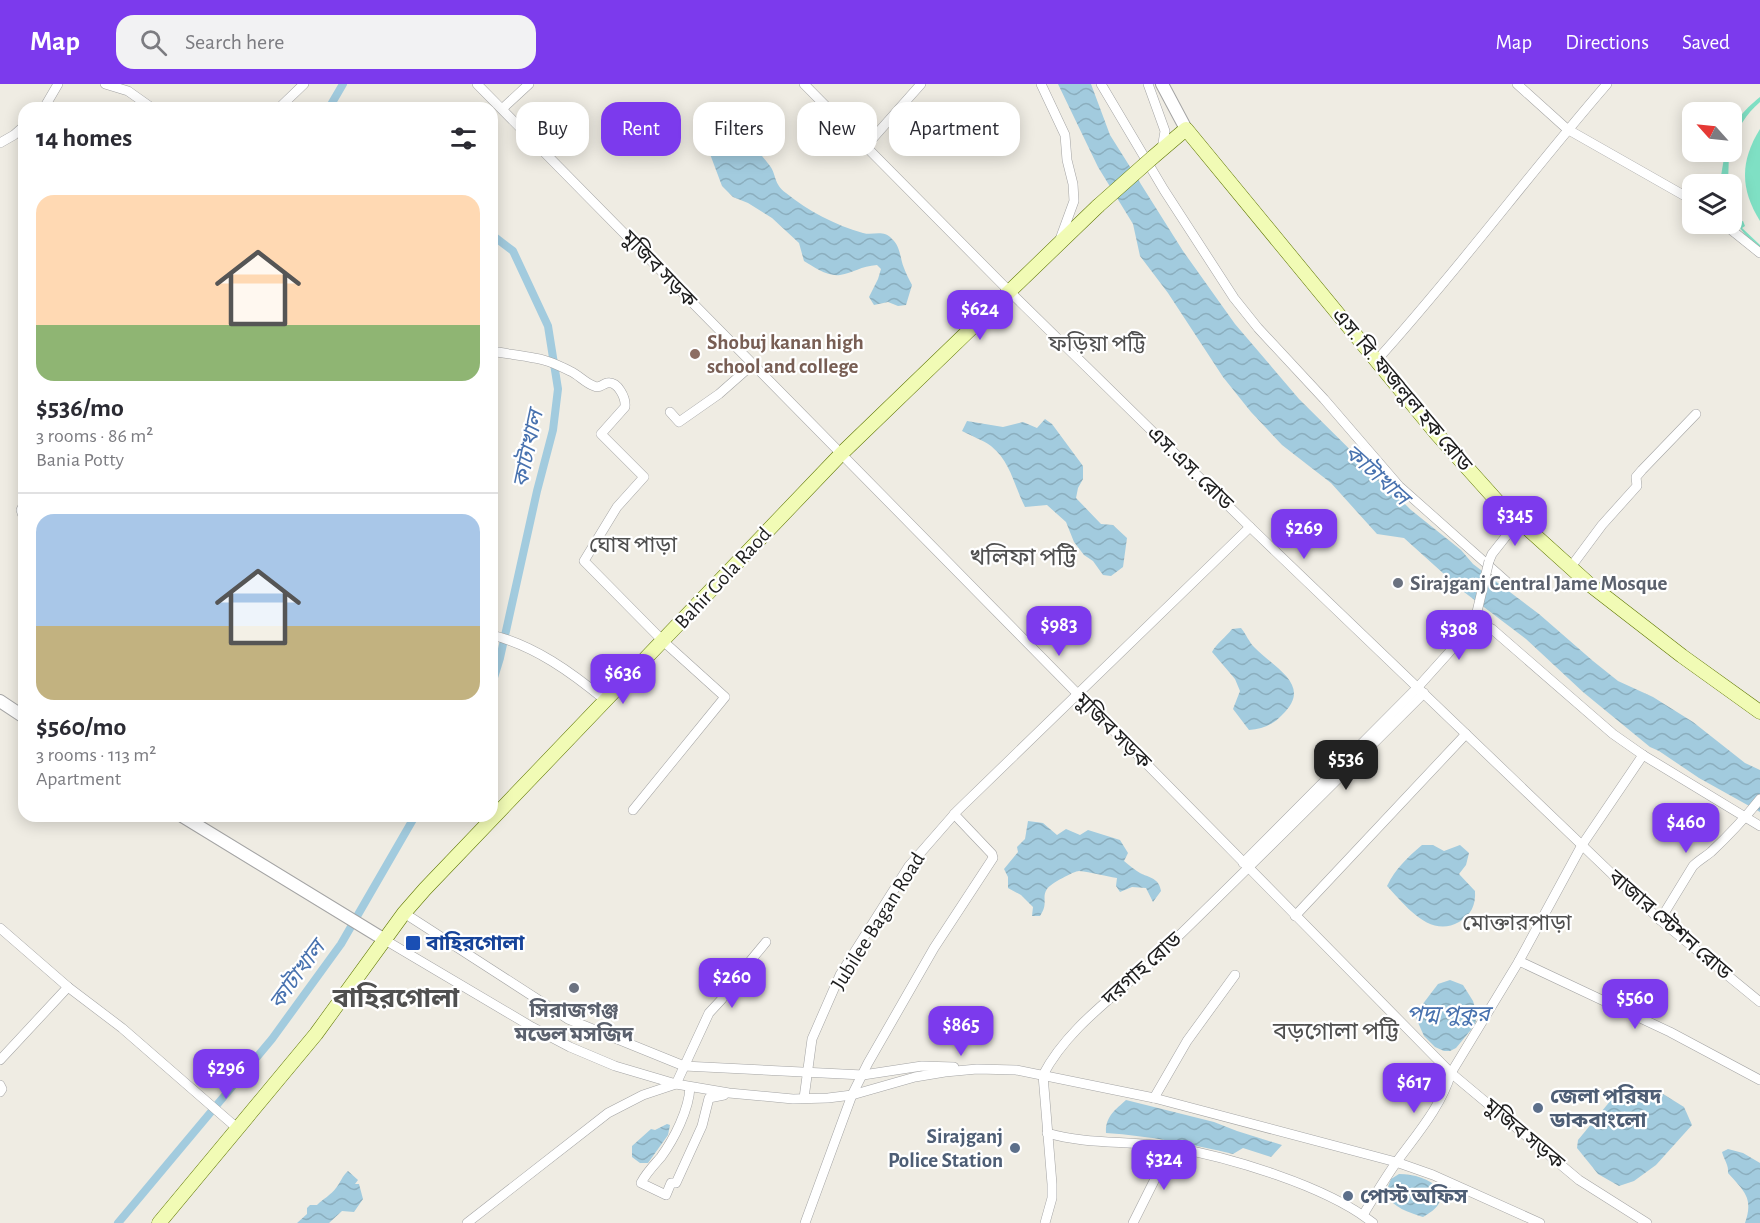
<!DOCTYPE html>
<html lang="en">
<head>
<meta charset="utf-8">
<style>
	:root { --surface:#fff; --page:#f2f2f3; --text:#2b2b33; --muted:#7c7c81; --line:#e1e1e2; --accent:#7c3aed }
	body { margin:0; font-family:"Alegreya Sans","Noto Sans Bengali",sans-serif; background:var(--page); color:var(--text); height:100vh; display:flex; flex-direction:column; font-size:22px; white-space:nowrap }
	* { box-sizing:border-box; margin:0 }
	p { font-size:20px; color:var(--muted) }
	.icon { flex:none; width:33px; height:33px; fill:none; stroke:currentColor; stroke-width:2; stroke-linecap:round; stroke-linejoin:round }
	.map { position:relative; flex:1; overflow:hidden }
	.sheet { position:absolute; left:18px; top:18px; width:480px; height:720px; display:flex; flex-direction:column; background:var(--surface); border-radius:18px; box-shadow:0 3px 15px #0003 }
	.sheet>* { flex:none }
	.banner { position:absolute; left:516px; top:18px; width:570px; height:54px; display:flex; gap:12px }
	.needle { width:39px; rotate:297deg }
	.fabs { position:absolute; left:1682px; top:18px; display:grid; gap:12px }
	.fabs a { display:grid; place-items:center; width:60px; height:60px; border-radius:12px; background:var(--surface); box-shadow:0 3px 15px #0003; font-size:30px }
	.price { position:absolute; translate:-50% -51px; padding:0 14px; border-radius:12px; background:var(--accent); color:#fff; font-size:20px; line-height:39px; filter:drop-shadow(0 2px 3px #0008) }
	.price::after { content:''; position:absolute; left:50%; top:36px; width:18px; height:14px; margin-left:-9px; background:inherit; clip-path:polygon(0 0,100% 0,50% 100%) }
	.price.on { background:#222; color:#fff }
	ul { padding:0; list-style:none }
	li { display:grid; align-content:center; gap:12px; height:318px; padding:0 18px }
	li+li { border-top:2px solid var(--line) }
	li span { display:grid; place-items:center; height:186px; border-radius:18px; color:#555 }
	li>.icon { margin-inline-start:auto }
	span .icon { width:108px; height:108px; fill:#fffc; stroke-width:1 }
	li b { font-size:26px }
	h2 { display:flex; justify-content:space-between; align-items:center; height:72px; padding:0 18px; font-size:26px }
	.tag { padding:0 21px; border-radius:18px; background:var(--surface); box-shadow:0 3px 15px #0003; font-size:21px; line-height:54px }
	.tag.on { background:var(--accent); color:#fff }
	header { display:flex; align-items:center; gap:36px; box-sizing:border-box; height:84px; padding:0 30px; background:var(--accent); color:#fff }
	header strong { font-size:28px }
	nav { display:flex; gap:33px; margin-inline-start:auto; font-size:21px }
	.search { width:420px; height:54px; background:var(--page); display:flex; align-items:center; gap:15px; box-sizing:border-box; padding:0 21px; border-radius:18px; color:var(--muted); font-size:22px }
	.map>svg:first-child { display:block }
</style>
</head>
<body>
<header>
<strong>Map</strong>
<div class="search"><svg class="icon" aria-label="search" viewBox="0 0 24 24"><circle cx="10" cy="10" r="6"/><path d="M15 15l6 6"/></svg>Search here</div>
<nav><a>Map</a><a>Directions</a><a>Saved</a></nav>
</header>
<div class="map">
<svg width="1760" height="1139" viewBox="0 0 1760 1139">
	<defs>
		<pattern id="water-waves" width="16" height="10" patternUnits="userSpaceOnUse" patternTransform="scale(1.5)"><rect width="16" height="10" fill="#a2cbde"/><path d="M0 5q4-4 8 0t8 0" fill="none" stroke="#8baebe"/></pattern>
	</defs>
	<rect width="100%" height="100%" fill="#efece3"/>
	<g fill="#7fe0c4">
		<path d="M1760 13V18C1746 30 1737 45 1731 62 1731 39 1743 27 1760 13Z"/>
		<path d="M1760 45V137C1740 105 1740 77 1760 45Z"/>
		<polygon points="1725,68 1729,68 1728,100 1723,100 1721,92"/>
		<path d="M1731 117 1739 138 1743 137 1745 142 1742 144 1760 161V166C1746 152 1731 138 1731 117Z"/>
	</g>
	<g fill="url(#water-waves)">
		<polygon points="1058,0 1091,0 1110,51 1183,167 1235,240 1299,315 1411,426 1461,466 1473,480 1539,530 1593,577 1618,597 1653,613 1693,638 1745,679 1760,686 1760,728 1699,694 1659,667 1650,663 1583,608 1526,555 1464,508 1404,454 1377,450 1331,399 1282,361 1251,328 1223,293 1168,209 1140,172 1133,140 1098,83"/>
		<path d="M707 30C731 42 754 60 770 82 777 92 773 99 786 109 808 127 835 141 863 149 873 152 883 145 892 155 901 163 900 175 904 184 906 190 909 195 912 201L906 221 898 222 888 218 874 221 869 213 878 195 881 185 877 181C861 182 853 189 840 191 828 193 814 183 804 177L799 159 772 134 748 119 733 113 722 102 710 70V62L696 53 693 42Z"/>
		<path d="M1045 335 1052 340 1083 382V395L1078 404 1076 414 1101 440 1113 441 1127 454 1123 483 1111 492 1103 491 1093 477 1084 471 1074 458 1066 438 1047 421 1025 423C1014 402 1011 378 991 362 983 356 971 352 962 347L967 337 1003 343 1023 338 1037 344Z"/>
		<path d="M1241 544C1246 550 1249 558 1254 563 1274 584 1314 601 1282 631 1273 641 1262 645 1249 646L1233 625 1240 607 1235 595 1212 568C1216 560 1226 553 1232 545Z"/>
		<path d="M1028 737 1043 739 1057 751 1066 745 1080 751 1088 746 1120 756 1128 769 1124 777C1129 781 1135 786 1140 789 1150 794 1159 794 1161 807L1153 818 1146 804 1132 803 1120 808 1116 802 1117 794C1105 792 1091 788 1079 787 1074 787 1050 800 1047 805 1041 814 1049 819 1040 832H1032L1033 823 1021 811 1008 804V793L1004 785 1018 768 1017 763 1025 755Z"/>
		<path d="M1422 761H1433L1444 767 1460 761 1469 769 1466 781 1459 790 1475 807C1476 821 1471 831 1459 838 1430 855 1405 821 1387 802 1396 784 1407 774 1422 761Z"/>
		<polygon points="1450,896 1463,901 1473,917 1477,930 1475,941 1456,964 1450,967 1444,967 1435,963 1424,952 1416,934 1419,925 1438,900"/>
		<polygon points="1629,1006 1663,1010 1684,1023 1692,1041 1656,1081 1634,1097 1619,1102 1598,1090 1577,1064 1578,1056 1616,1010"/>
		<path d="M1126 1016 1214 1038 1237 1047 1282 1061 1271 1073 1243 1064 1233 1070C1191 1060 1150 1052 1106 1049 1105 1033 1115 1026 1126 1016Z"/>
		<polygon points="667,1040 670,1041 668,1051 648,1079 640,1079 632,1073 632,1062 651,1045 655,1046"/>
		<path d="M1728 1065 1743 1069 1760 1079V1139H1745C1754 1114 1744 1107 1728 1089 1729 1081 1724 1076 1722 1068Z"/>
		<path d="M348 1087 358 1096 355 1100H359L363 1115 354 1128 342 1127 329 1139H297L307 1130V1124L310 1121H317C323 1115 331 1111 336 1104 341 1098 342 1092 348 1087Z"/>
		<path d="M1399 1090C1415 1090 1428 1095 1441 1105 1443 1120 1435 1126 1423 1133 1408 1128 1394 1124 1385 1110L1391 1095Z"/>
	</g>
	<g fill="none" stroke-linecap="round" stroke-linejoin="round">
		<g stroke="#a2cbde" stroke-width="8">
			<polyline points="329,24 343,0"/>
			<polyline points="492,151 513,167 548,242 558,305 553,346 537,407 500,574 492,600"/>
			<polyline points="118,1139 272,955 341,860 415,732"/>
		</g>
		<g stroke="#a4a4a4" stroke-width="10">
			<g id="minor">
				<polyline points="105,0 128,7 152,24"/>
				<polyline points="477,0 1451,989 1579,1096 1647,1139"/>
				<polyline points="804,0 1009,207 1250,443 1660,836 1760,918"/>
				<polyline points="1041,0 1065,51 1067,76 1073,100 1074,117 1059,158"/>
				<polyline points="1101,0 1164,106 1234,214 1258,244 1324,315 1399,402 1507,498"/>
				<polyline points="1148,0 1165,47 1162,65"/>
				<polyline points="1517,0 1567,45 1692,116"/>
				<polyline points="44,24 58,0"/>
				<polyline points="279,24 304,0"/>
				<polyline points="502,25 529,0"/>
				<polyline points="0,59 14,51 24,42"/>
				<polyline points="866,62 921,0"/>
				<polyline points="1724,140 1760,169"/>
				<path d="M492 267C506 270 520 271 534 274 546 275 560 282 570 287 579 291 585 299 594 302 600 305 602 300 607 299 618 297 626 314 625 323L601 350 644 393 617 423 584 477 663 557 725 613 633 726"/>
				<path d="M1376 277C1457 188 1528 91 1607 0"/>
				<polyline points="670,328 679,338 719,310 753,280"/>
				<polyline points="24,420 21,426 24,435"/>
				<polyline points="1489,477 1492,470 1518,437"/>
				<polyline points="1570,484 1602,441 1637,402 1636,393 1642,386 1696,330"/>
				<polyline points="1474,536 1492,545 1613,650 1643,671 1760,742"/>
				<path d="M492 551C535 562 571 588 605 616"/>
				<polyline points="1243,779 1418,603 1462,554 1476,532"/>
				<polyline points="404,829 568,935 684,982 863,991 922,982 954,983"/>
				<polyline points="1295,832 1466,650"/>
				<path d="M1660 836 1693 782C1699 776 1705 773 1711 768 1729 751 1745 734 1760 715"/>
				<polyline points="0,844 68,903 122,944 237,1044"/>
				<polyline points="385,856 532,943 570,963 615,982 676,1000 729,1009 793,1015 828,1014 852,1011 915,993 945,988 977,985 1016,986 1154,1014 1396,1078 1433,1091 1540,1139"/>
				<polyline points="1519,877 1670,948 1760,996"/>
				<polyline points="0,976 68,903"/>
				<polyline points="0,1001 2,1005 0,1008"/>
				<path d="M690 1003C689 1026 674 1055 661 1073 654 1081 646 1089 641 1099L666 1111 671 1099H676L702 1042 709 1014 724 1011"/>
				<polyline points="804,1014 812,955 840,891 909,782 957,727 1250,443"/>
				<polyline points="1154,1014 1187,957 1235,891"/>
				<path d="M1047 1049C1088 1061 1129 1056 1171 1063 1229 1073 1327 1102 1373 1139"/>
				<path d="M1363 1131C1374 1113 1385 1094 1398 1076 1417 1050 1442 1021 1451 989L1519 877 1582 761 1643 671"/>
				<polyline points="467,1139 608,1029 643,1011 676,1000 709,929 722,915 737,893 766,858"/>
				<polyline points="805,1139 852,1011 868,979 934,864 993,774 992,770 954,730"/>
				<path d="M1045 1139 1052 1114V1100L1043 991C1069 941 1120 909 1159 871 1248 785 1336 697 1424 609"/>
				<polyline points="1133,1139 1171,1063"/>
			</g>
		</g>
		<g stroke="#a4a4a4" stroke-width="14">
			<g id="tertiary">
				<polyline points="1162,0 1186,45"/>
				<polyline points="0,617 24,633"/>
				<polyline points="182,732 385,856"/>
			</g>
		</g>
		<g stroke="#5f7702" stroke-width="15">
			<g id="secondary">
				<polyline points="1152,74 1186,45 1436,349 1497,417 1589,500 1682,572 1760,628"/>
				<polyline points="159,1139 316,950 404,829 425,805 841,370 1098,122"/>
			</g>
		</g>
		<use href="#minor" stroke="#fff" stroke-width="9"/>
		<use href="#tertiary" stroke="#fff" stroke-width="12"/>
		<use href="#secondary" stroke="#f1fbb5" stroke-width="14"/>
		<g stroke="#a4a4a4" stroke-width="10" stroke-linecap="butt">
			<polyline id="minor-bridge" points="1476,532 1489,477"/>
		</g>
		<g stroke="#5f7702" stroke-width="15" stroke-linecap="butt">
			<polyline id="secondary-bridge" points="1098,122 1152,74"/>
		</g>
		<use href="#minor-bridge" stroke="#fff" stroke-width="9"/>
		<use href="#secondary-bridge" stroke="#f1fbb5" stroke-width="14"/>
	</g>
	<circle fill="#8d6e63" stroke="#fff" stroke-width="2" cx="695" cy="270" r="6"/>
	<g fill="#6b7280" stroke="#fff" stroke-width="2">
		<circle cx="1398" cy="499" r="6"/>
		<circle cx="574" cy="904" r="6"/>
	</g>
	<rect fill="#1a4fb4" stroke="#fff" stroke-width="2" x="405" y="851" width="16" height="16" rx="3"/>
	<g fill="#5c6f8a" stroke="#fff" stroke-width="2">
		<circle cx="1538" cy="1024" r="6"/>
		<circle cx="1015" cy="1064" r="6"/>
		<circle cx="1348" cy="1112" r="6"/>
	</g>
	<g text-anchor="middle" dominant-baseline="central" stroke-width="4.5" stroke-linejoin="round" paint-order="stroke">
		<g font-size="21" fill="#1d1d1d" stroke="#fff">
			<text transform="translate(659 185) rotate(46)">মুজিব সড়ক</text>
			<text transform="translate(1402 306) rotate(50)">এস. বি. ফজলুল হক রোড</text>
			<text transform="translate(1190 384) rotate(44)">এস.এস. রোড</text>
			<text transform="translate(723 494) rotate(-47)">Bahir Gola Raod</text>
			<text transform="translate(1113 647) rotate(45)">মুজিব সড়ক</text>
			<text transform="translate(878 837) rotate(-58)">Jubilee Bagan Road</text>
			<text transform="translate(1670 841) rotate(41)">বাজার স্টেশন রোড</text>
			<text transform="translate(1142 885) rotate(-42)">দরগাহ রোড</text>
			<text transform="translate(1524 1050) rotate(40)">মুজিব সড়ক</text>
		</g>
		<g font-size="21" font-weight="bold" fill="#785e54" stroke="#fff" text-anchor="start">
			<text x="707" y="258">Shobuj kanan high<tspan x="707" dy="24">school and college</tspan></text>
		</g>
		<g font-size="21" font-weight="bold" fill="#5b616d" stroke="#fff" text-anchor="start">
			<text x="1410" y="499">Sirajganj Central Jame Mosque</text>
			<text x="574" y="926" text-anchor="middle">সিরাজগঞ্জ<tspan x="574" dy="24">মডেল মসজিদ</tspan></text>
		</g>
		<g font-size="21" font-weight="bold" fill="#164399" stroke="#fff" text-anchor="start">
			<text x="426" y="859">বাহিরগোলা</text>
		</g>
		<g font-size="21" font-weight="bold" fill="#4e5e75" stroke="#fff" text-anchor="start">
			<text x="1550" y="1012">জেলা পরিষদ<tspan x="1550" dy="24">ডাকবাংলো</tspan></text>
			<text x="1003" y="1052" text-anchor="end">Sirajganj<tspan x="1003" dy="24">Police Station</tspan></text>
			<text x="1360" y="1112">পোস্ট অফিস</text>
		</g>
		<g font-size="22" fill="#505050" stroke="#fff">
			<text x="1097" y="260">ফড়িয়া পট্টি</text>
			<text x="633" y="461">ঘোষ পাড়া</text>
			<text x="1517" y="839">মোক্তারপাড়া</text>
		</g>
		<g font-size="22" font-style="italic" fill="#4872af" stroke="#fff">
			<text transform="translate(528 365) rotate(-78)">কাটাখাল</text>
			<text transform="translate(1377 391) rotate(42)">কাটাখাল</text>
			<text transform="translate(297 891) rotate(-54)">কাটাখাল</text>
			<text x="1448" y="930">পদ্ম পুকুর</text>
		</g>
		<g font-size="24" fill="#505050" stroke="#fff">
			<text x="1023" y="474">খলিফা পট্টি</text>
			<text x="1336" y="948">বড়গোলা পট্টি</text>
		</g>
		<g font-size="27" font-weight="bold" fill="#505050" stroke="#fff">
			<text x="396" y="914">বাহিরগোলা</text>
		</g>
	</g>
</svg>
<div class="fabs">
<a><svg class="needle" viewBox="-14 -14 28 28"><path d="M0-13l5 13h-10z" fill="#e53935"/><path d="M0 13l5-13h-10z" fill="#7c7c81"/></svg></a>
<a><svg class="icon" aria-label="layers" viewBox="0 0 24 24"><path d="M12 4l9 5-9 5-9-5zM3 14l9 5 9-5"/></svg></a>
</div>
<b class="price" style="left:980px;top:257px">$624</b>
<b class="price" style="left:1515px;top:463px">$345</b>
<b class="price" style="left:1304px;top:476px">$269</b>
<b class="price" style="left:1059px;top:573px">$983</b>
<b class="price" style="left:1459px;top:577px">$308</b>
<b class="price" style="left:623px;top:621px">$636</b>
<b class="price on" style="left:1346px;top:707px">$536</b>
<b class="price" style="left:1686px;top:770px">$460</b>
<b class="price" style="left:732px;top:925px">$260</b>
<b class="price" style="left:1635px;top:946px">$560</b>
<b class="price" style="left:961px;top:973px">$865</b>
<b class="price" style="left:226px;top:1016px">$296</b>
<b class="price" style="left:1414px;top:1030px">$617</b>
<b class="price" style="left:1164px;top:1107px">$324</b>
<div class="banner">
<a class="tag">Buy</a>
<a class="tag on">Rent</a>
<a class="tag">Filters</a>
<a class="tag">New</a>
<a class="tag">Apartment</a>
</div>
<section class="sheet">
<h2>14 homes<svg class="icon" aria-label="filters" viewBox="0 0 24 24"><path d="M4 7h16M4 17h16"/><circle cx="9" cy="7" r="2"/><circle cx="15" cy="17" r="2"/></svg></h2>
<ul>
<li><span style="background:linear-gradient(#ffd9b3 70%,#8fb573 0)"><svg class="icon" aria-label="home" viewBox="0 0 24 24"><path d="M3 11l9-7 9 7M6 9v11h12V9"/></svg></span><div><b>$536/mo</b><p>3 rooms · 86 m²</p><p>Bania Potty</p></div></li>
<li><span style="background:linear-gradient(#a9c7e8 60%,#c2b280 0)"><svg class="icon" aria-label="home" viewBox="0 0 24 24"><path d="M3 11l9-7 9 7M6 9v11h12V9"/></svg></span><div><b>$560/mo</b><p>3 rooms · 113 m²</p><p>Apartment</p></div></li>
</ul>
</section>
</div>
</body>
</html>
